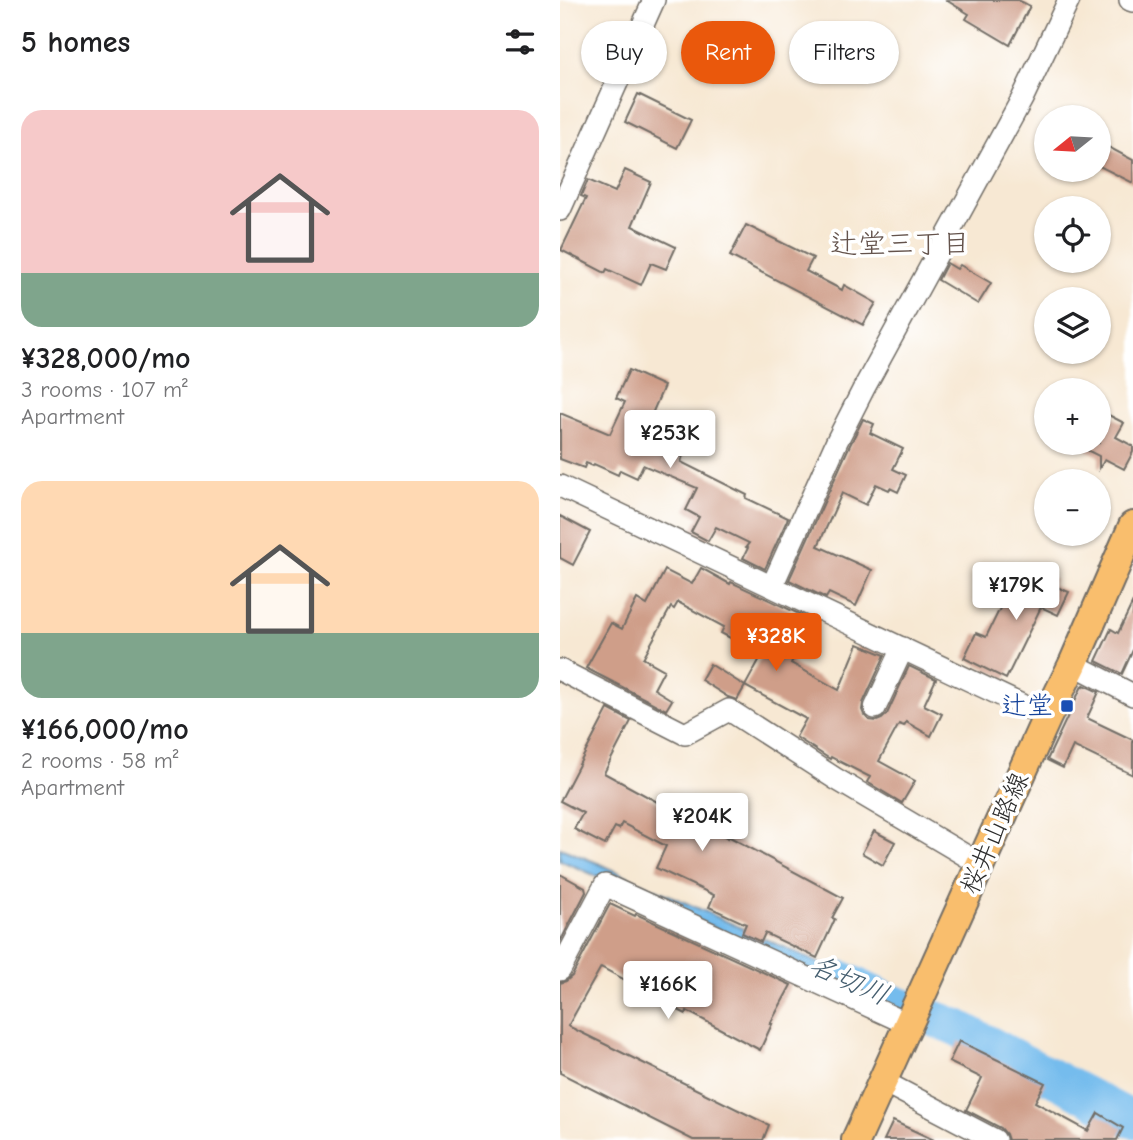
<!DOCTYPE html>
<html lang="en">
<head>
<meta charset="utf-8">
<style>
	:root { --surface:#fff; --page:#f6f6f6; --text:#202124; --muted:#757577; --accent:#ea580c }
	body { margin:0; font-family:"Comic Neue","Klee One",sans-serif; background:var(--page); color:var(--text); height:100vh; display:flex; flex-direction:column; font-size:26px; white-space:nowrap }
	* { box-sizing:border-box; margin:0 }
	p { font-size:23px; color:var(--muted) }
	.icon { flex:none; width:38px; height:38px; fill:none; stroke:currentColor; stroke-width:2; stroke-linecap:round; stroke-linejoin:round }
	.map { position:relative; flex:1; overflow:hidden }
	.panel { display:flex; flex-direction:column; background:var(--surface); width:560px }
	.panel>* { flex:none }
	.top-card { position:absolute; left:21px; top:21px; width:446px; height:63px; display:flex; gap:14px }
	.needle { width:46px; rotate:252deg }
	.fabs { position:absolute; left:474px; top:105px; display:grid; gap:14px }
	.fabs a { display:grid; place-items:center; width:77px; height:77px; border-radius:50%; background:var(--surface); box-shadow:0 2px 5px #0004; font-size:35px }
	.price { position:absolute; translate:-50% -60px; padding:0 16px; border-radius:7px; background:#fff; color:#222; font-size:23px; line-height:46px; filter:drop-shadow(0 2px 4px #0008) }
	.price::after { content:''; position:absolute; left:50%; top:42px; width:21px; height:16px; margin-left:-10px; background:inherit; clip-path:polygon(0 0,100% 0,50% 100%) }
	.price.selected { background:var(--accent); color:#fff }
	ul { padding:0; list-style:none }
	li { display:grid; align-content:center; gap:14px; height:371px; padding:0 21px }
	li span { display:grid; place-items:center; height:217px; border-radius:21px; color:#555 }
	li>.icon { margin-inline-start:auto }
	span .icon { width:126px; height:126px; fill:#fffc; stroke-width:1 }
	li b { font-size:30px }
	h2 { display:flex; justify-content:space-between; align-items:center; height:84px; padding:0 21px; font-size:30px }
	.pill { padding:0 24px; border-radius:32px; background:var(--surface); box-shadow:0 2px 5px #0004; font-size:24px; line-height:63px }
	.pill.selected { background:var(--accent); color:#fff }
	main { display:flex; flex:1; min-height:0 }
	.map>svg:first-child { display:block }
</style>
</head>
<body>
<main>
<section class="panel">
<h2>5 homes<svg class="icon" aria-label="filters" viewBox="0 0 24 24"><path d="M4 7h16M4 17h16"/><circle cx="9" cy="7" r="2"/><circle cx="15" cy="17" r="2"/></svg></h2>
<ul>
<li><span style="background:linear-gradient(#f6c9c9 75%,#7fa58c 0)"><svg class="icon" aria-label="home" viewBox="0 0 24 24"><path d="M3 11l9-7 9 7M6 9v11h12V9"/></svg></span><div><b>¥328,000/mo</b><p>3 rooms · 107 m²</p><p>Apartment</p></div></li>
<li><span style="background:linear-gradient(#ffd9b3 70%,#7fa58c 0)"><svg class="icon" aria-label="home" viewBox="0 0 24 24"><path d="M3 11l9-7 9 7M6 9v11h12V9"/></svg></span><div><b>¥166,000/mo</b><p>2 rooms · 58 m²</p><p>Apartment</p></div></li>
</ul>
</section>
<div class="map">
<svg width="573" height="1140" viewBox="0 0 573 1140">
	<rect width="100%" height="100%" fill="#fff"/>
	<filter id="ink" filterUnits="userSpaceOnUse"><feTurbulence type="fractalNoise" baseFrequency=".0143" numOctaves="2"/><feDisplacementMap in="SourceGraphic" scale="14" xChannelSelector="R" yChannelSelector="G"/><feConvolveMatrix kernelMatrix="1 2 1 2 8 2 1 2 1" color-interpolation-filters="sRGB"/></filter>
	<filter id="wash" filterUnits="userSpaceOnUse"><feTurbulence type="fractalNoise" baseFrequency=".00686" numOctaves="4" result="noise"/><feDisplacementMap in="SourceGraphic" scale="28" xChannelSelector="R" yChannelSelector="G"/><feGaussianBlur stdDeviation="1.57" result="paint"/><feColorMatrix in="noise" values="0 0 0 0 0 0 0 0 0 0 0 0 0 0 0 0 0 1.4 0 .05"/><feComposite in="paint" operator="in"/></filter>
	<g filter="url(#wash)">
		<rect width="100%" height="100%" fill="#f7e8d3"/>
		<polygon fill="#75bced" stroke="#50748c" stroke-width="2" points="0,848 40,864 327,994 323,1005 205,950 0,860"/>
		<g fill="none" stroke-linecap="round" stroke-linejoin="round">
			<polyline stroke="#75bced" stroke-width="37" points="281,979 328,1001 396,1027 573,1120"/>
		</g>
		<g id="blocks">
			<g fill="#cf9e89">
				<polygon points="386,0 458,0 470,6 450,45 406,19 409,14"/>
				<polygon points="78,94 131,120 117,148 65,122"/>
				<polygon points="539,142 573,160 573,183 539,166"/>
				<polygon points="65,170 91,182 72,226 116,247 106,269 91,263 81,285 47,269 45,273 1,250 26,198 21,196 28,180 55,192"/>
				<polygon points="186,225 253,258 246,271 282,290 284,285 316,303 303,325 170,256"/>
				<polygon points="387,263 397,269 400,265 431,283 418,304 378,280"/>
				<polygon points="69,370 104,386 82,437 123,455 121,462 187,495 186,498 228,518 205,569 183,558 188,548 186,547 189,543 156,527 148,541 131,532 139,517 126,510 137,488 83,465 77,478 60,470 58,475 34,464 33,466 26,463 24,468 0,459 0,413 50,434 65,402 56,398"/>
				<polygon points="539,410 564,423 556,437 573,446 573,452 564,469 545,459 539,469 539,456 513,443 539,443"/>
				<polygon points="303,419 314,424 310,433 343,449 333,469 346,475 338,492 330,488 329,490 316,484 306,505 282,493 258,546 312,570 296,606 269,593 266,598 229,580 289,447"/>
				<polygon points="0,516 30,532 13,565 0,558"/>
				<polygon points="468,565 495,579 492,585 509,592 498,615 481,607 446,679 404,658 416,633 426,637 446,596 451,598"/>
				<polygon points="141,568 170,584 171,582 254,621 231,663 279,690 298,644 325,655 303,703 302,710 304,715 309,720 317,721 322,719 327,714 349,666 376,679 364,705 382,714 371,736 346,722 344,726 339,724 319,761 355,781 342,803 307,782 310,777 271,757 270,759 236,737 246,719 185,686 202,655 161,633 164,627 118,602 114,609 111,607 83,658 104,670 94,689 112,700 106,710 26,668 51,623 62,629 77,599 87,605 105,570 132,584"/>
				<polygon points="573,602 573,650 562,674 536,661 551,629 558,633"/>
				<polygon points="150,664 185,686 177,700 168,697 141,680"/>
				<polygon points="524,685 539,692 527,718 573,740 573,775 513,746 503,768 487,760 522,686 523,687"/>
				<polygon points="48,709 71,721 44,773 101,804 100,806 168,838 168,836 283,898 272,918 275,919 257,958 205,933 201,942 182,933 186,924 149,907 154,895 96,868 106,846 62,823 59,829 55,827 45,845 14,829 23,813 0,801"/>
				<polygon points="314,831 335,842 323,865 302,853"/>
				<polygon points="0,874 25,888 26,892 0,942"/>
				<polygon points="50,904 75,916 76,914 231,985 210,1024 212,1024 200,1050 127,1011 126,1014 81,991 82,989 41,967 8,1026 209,1125 203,1140 133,1140 0,1073 0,983 6,981 12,976"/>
				<polygon points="399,1041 485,1083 475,1102 528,1131 538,1113 563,1128 557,1140 448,1140 446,1134 441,1128 406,1110 422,1078 389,1062"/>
				<polygon points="333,1121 374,1140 324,1140"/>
			</g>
		</g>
	</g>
	<g filter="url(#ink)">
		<use href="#blocks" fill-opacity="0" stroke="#726d66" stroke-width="2"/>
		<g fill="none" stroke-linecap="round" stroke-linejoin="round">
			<g stroke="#726d66" stroke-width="24">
				<g id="minor">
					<polyline points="570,0 573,1"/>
					<polyline points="0,210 94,0"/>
					<polyline points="0,486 487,717"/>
					<polyline points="212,586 277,441 304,388 462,99 509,0"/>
					<polyline points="513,664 573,695"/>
					<polyline points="0,670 125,734 169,710 276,779 420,864"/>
					<polyline points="315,708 343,648"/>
					<polyline points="0,970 45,885 348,1024"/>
					<polyline points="322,1081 435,1140"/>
				</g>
			</g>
			<g stroke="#726d66" stroke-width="32">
				<polyline id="major" points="296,1140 487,717 513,664 573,526"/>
			</g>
			<use href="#minor" stroke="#fff" stroke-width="21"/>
			<use href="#major" stroke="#f9be6d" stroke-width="28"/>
		</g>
	</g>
	<rect fill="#1a4fb4" stroke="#fff" stroke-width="2.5" x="500" y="699" width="14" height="14" rx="3.5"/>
	<g text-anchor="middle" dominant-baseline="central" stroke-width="7" stroke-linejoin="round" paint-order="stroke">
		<g font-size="26" fill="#164399" stroke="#fff" text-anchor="end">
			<text x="493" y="706">辻堂</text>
		</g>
		<g font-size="26" fill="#2b2b2b" stroke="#fff">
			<text transform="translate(435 833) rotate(-66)">桜井山路線</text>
		</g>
		<g font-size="28" fill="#64534c" stroke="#fff">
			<text x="340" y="244">辻堂三丁目</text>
		</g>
		<g font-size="28" font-style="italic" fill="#455e6f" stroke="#fff">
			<text transform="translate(289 980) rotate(24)">名切川</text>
		</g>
	</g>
</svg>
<div class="fabs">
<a><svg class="needle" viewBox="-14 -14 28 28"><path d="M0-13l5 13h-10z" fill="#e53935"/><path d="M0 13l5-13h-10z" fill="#757577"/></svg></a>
<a><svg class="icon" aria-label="locate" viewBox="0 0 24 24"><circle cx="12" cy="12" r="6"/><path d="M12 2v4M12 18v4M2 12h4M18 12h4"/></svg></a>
<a><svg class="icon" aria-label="layers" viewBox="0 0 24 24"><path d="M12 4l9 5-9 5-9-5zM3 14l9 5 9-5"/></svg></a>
<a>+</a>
<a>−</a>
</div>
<b class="price" style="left:110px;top:470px">¥253K</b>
<b class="price" style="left:456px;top:622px">¥179K</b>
<b class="price selected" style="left:216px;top:673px">¥328K</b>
<b class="price" style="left:142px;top:853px">¥204K</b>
<b class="price" style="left:108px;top:1021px">¥166K</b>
<div class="top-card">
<a class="pill">Buy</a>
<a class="pill selected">Rent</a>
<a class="pill">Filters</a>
</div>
</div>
</main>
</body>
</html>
